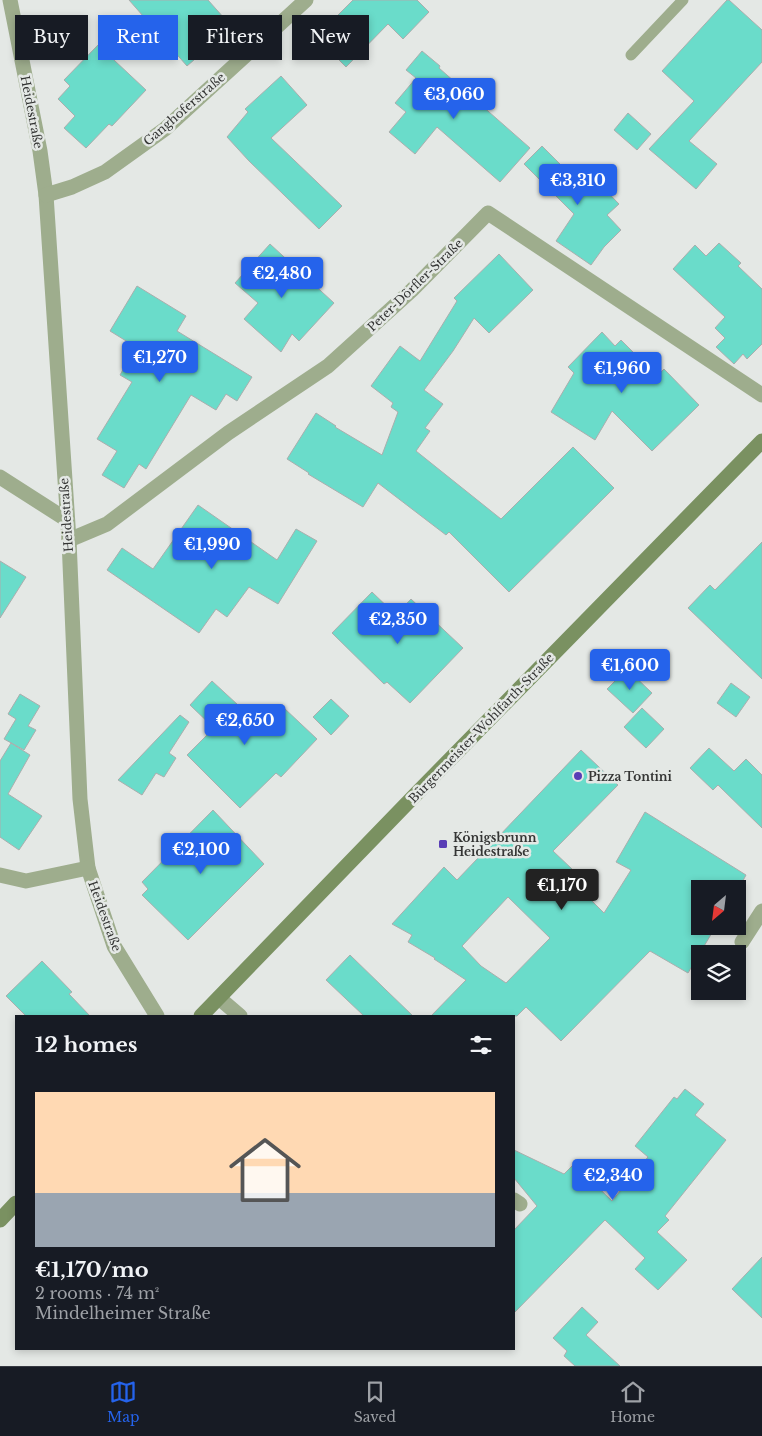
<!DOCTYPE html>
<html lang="en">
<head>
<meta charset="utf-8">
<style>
	:root { --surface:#171b24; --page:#20242c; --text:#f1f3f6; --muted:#9ea1a6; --line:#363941; --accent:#2563eb }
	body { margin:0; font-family:"Libre Baskerville",serif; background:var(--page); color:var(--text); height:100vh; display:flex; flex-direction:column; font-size:19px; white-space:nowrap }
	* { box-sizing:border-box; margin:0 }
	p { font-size:16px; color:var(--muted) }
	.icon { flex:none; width:28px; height:28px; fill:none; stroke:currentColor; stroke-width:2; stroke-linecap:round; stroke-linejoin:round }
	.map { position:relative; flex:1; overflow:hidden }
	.panel { position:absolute; left:15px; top:1015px; width:500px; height:335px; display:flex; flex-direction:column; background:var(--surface); border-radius:0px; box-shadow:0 2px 8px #0003 }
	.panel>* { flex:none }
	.hud { position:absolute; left:15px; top:15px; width:500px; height:45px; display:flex; gap:10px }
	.needle { width:32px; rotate:208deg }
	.fabs { position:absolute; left:691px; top:880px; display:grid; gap:10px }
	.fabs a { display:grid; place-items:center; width:55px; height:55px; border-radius:0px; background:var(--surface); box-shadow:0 2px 8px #0003; font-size:25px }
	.price { position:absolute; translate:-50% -42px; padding:0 11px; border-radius:5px; background:var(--accent); color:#fff; font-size:16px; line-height:32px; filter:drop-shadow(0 1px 2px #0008) }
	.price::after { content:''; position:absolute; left:50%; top:30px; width:15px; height:11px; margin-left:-8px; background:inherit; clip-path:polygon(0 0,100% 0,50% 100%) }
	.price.selected { background:#222; color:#fff }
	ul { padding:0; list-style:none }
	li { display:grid; align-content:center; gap:10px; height:265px; padding:0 20px }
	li+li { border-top:1px solid var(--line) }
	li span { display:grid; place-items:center; height:155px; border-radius:0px; color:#555 }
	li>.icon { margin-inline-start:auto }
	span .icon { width:90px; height:90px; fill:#fffc; stroke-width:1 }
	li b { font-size:21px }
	h2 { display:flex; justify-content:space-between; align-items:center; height:60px; padding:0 20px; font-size:21px }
	.pill { padding:0 18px; border-radius:0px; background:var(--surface); box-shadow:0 2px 8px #0003; font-size:18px; line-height:45px }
	.pill.selected { background:var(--accent); color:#fff }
	.menu { display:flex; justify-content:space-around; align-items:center; height:70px; border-top:1px solid var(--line); background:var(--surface); font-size:14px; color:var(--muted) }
	.menu a { display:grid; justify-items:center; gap:2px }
	.menu .selected { color:var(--accent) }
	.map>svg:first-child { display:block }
</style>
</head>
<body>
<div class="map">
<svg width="762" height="1366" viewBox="0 0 762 1366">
	<rect width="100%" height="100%" fill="#e4e8e5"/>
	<g fill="#6adcca" stroke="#aaaead" fill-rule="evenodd">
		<polygon points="129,0 208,0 232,27 187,66"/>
		<polygon points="353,0 417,0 429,12 403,39 388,24 346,67 316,37"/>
		<polygon points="727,0 729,0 762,30 762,62 689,141 717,164 696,189 649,149 694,101 662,71"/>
		<polygon points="98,45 146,90 112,126 109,124 86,148 64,128 75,116 58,99 70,86 64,80"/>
		<polygon points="422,51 440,66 439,68 530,148 500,182 437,127 415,154 389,132 406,112 395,103 416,78 406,70"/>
		<polygon points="281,76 307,105 271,138 342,206 319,229 249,161 227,137 248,112 245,109"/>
		<polygon points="628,113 651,134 637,150 614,130"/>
		<polygon points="542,146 576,180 586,170 619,204 607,215 621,230 604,247 591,265 556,241 574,214 524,164"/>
		<polygon points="719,243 741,263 738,266 762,289 762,344 747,359 743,354 734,364 716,347 725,338 715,328 725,317 673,269 695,245 706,256"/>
		<polygon points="270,244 334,303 299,341 292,334 281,352 244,319 258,303 235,283"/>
		<polygon points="499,254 533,290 489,333 474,318 453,351 424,390 443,404 425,428 430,431 416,451 501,519 573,447 614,488 509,592 449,532 446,535 378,483 363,507 308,474 309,473 287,459 316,413 336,426 335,427 382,455 398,412 391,407 393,403 371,386 400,346 420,361 457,301 454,298"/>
		<polygon points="137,286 186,316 177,331 252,377 237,401 226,394 216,410 191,395 146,469 139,464 124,488 102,475 117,451 97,439 132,382 120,375 136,347 110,331"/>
		<polygon points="602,332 615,346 621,340 657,376 664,369 699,405 652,451 612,411 595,440 551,412 574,373 568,367"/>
		<polygon points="198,505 277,560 296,529 317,541 278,604 249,587 227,617 216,609 199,633 107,570 122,548 153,569"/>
		<polygon points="762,542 762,679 688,608 710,585 715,590"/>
		<polygon points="0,561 26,577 0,618"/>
		<polygon points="372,592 396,615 411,599 463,648 410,703 387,682 384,684 332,633"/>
		<polygon points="627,669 652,693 633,713 607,689"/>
		<polygon points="212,681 264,729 284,708 317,739 281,777 276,773 240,808 187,755 214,728 190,705"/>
		<polygon points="731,683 750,697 736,717 717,703"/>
		<polygon points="20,694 40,706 28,726 36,730 24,750 4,739 16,719 8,714"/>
		<polygon points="331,699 349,716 331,735 313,717"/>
		<polygon points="642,708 664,729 646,748 624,727"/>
		<polygon points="180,715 189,722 169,753 176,758 164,777 156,773 142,795 118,780"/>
		<polygon points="11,743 30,755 8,794 42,816 19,850 0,837 0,761"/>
		<polygon points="709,748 734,771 746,759 762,775 762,828 718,785 713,790 690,768"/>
		<path d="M581 750 618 785 553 851 572 869 566 875 604 913 631 870 616 862 645 812 746 875 738 890 700 889V926H716L688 973 650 951 561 1041 526 1007 517 1016H431L466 980 434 959 435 958 408 942 412 935 392 924 444 867 457 880ZM508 897 550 938 506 983 481 966 462 946Z"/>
		<polygon points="213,810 264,864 188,940 142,895 148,889 142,882"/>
		<polygon points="350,955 386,990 413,1016 364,1016 326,980"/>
		<polygon points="42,961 72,992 69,994 90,1016 26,1016 6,996"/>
		<polygon points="685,1089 704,1104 695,1115 726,1140 665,1216 669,1220 657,1232 687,1260 658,1290 635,1269 645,1258 605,1220 514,1313 514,1230 537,1206 514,1178 514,1150 564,1174 574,1164 612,1201 648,1157 635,1146 674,1097 677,1099"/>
		<polygon points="762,1257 762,1318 732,1289"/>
		<polygon points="582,1307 598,1322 586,1335 620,1366 575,1366 564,1356 567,1351 553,1338"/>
	</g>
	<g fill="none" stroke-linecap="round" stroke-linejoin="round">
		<polyline stroke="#9ead8d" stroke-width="11" points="631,55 683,0"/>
		<g stroke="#9ead8d" stroke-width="15">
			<polyline points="10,0 40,151 46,195 69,540 80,799 88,868 114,946 157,1016"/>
			<polyline points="46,195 72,187 105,172 165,129 306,0"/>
			<polyline points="0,477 67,520"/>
			<polyline points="69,540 107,524 228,433 328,366 412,290 488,213 762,395"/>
			<polyline points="0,875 26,881 88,868"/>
			<polyline points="742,942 762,911"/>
			<polyline points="219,998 240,1016"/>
			<polyline points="514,1200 520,1204"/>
		</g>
		<g stroke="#7a9161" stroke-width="15">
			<polyline points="201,1016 418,792 762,441"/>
			<polyline points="0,1220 16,1203"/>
		</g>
	</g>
	<g fill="#593eb6" stroke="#e4e8e5" stroke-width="2">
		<circle cx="578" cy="776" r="5"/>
		<rect x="438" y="839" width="10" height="10" rx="2.5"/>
	</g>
	<g text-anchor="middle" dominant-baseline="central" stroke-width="5" stroke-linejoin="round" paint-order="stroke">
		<g font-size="12" fill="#343534" stroke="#e4e8e5">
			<text transform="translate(184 109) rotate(-41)">Ganghoferstraße</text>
			<text transform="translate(32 112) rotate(79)">Heidestraße</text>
			<text transform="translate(415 285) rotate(-44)">Peter-Dörfler-Straße</text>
			<text transform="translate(66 515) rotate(-94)">Heidestraße</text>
			<text transform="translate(481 728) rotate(-46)">Bürgermeister-Wohlfarth-Straße</text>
			<text transform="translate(105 916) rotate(70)">Heidestraße</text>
		</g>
		<g font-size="12" font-weight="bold" fill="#343534" stroke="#e4e8e5" text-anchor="start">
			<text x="588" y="776">Pizza Tontini</text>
			<text x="453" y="837">Königsbrunn<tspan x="453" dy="14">Heidestraße</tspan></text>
		</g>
	</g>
</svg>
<div class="fabs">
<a><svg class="needle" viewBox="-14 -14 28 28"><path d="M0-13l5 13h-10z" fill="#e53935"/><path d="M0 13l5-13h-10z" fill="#9ea1a6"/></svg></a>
<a><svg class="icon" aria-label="layers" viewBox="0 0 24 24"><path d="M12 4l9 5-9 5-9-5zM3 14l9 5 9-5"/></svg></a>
</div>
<b class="price" style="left:454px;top:120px">€3,060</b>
<b class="price" style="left:578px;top:206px">€3,310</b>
<b class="price" style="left:282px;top:299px">€2,480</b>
<b class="price" style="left:160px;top:383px">€1,270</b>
<b class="price" style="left:622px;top:394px">€1,960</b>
<b class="price" style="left:212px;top:570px">€1,990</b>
<b class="price" style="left:398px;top:645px">€2,350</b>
<b class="price" style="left:630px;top:691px">€1,600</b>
<b class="price" style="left:245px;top:746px">€2,650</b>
<b class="price" style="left:201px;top:875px">€2,100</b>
<b class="price selected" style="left:562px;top:911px">€1,170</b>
<b class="price" style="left:613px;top:1201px">€2,340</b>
<div class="hud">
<a class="pill">Buy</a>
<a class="pill selected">Rent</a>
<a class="pill">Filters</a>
<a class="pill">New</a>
</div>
<section class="panel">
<h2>12 homes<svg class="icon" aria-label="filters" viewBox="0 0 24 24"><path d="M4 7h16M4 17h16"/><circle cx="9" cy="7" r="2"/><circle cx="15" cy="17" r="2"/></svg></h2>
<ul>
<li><span style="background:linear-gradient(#ffd9b3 65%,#9aa5b1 0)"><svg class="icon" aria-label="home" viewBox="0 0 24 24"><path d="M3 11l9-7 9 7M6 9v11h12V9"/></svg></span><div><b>€1,170/mo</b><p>2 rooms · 74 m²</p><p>Mindelheimer Straße</p></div></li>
</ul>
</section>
</div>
<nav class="menu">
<a class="selected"><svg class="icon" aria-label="map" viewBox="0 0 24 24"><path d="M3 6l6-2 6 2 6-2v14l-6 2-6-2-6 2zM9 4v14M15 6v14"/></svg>Map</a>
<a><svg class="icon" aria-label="saved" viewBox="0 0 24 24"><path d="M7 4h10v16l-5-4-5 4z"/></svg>Saved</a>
<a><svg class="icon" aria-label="home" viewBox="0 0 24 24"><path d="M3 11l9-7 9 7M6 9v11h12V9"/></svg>Home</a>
</nav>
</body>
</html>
